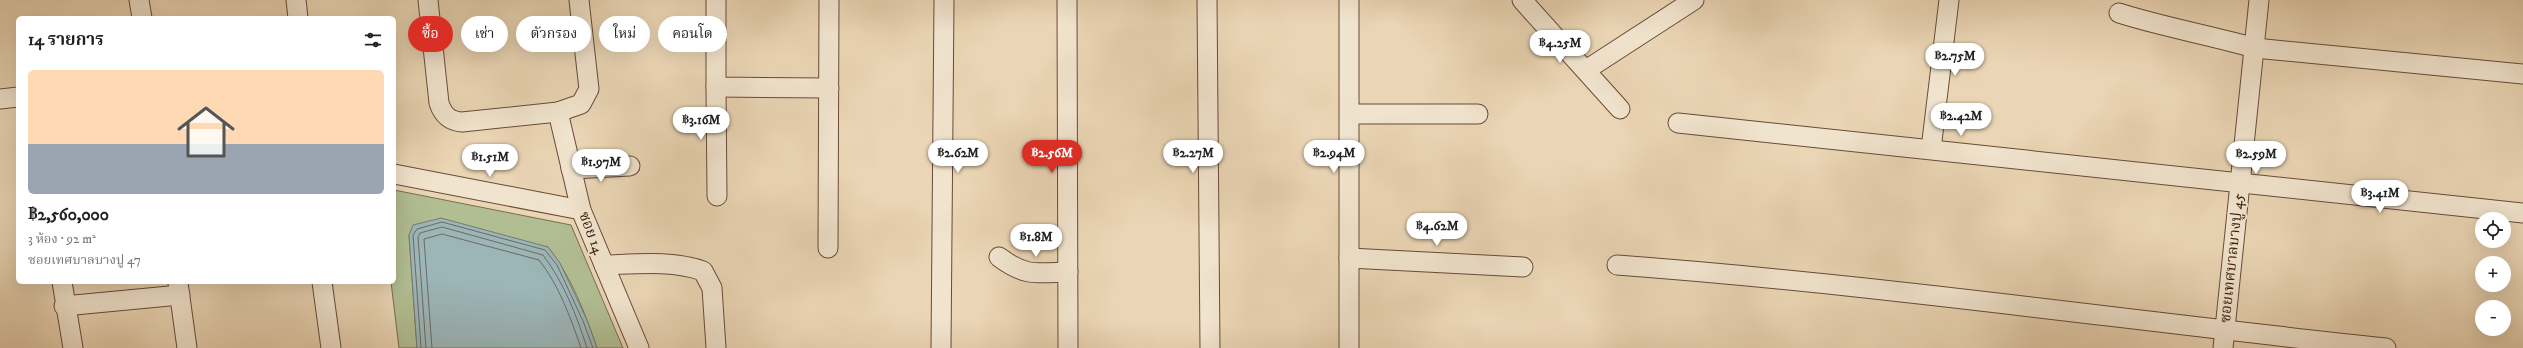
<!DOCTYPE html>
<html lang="th">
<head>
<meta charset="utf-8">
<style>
	:root { --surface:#fff; --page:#f2f2f2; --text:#222; --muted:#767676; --line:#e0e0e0; --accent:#d93025 }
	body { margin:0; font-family:"IM FELL DW Pica","Noto Serif Thai",serif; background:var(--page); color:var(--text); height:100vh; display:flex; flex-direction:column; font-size:15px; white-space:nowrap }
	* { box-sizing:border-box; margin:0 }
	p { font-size:13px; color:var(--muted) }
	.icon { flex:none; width:22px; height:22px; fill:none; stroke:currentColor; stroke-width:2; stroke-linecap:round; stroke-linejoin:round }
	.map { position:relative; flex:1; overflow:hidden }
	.sheet { position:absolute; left:16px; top:16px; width:380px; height:268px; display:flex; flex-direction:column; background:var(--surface); border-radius:6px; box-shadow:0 4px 16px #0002 }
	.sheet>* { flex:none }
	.hud { position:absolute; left:408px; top:16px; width:380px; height:36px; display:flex; gap:8px }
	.fabs { position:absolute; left:2475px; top:212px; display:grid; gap:8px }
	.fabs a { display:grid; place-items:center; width:36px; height:36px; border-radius:50%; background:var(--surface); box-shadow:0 4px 16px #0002; font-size:20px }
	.price { position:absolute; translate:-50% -34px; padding:0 9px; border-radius:14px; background:#fff; color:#222; font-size:13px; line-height:26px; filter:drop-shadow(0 1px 2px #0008) }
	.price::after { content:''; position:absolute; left:50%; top:24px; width:12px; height:9px; margin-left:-6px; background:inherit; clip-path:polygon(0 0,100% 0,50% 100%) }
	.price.active { background:var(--accent); color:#fff }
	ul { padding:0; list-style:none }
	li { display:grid; align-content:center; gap:8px; height:212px; padding:0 12px }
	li+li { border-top:1px solid var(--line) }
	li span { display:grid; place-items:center; height:124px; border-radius:6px; color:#555 }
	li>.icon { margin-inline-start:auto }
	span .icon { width:72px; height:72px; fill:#fffc; stroke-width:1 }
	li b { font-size:17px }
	h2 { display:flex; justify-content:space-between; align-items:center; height:48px; padding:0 12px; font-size:17px }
	.tag { padding:0 14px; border-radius:18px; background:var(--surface); box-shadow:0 4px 16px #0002; font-size:14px; line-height:36px }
	.tag.active { background:var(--accent); color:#fff }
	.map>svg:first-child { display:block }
</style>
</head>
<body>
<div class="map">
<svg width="2523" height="348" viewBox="0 0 2523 348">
	<rect width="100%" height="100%" fill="#ead5b4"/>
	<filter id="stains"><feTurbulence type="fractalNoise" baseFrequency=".005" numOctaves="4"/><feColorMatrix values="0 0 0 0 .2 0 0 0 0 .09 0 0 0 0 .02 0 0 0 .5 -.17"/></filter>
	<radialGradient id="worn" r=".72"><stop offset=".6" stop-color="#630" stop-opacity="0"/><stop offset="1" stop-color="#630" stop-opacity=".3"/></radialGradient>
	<path fill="#b1be92" stroke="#766e51" d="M394 190 571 225 623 348H597C585 313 571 276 548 247L409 235 417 348H399L391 282H394Z"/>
	<polygon fill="#9cb6b8" stroke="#767975" points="441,218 548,247 560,263 587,320 597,348 417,348 409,235 413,225"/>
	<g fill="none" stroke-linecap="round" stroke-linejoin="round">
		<g stroke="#6c6a64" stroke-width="1">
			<polyline points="421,348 413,235 417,229 442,222 545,250 557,265 583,321 593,348"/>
			<path d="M426 348 418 237 420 233 442 227 543 255C563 281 577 316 587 348"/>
			<path d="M432 348 424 239 442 234 539 260C559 285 571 319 581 348"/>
		</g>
		<g stroke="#684b39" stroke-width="21">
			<g id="minor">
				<polyline points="139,0 142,18"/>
				<polyline points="296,0 298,18"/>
				<path d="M428 0 439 103C443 115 449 121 462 122L558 112 581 104 589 89 579 0"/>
				<polyline points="716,0 716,87 829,88"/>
				<polyline points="1067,0 1068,348"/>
				<polyline points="1207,0 1210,348"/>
				<polyline points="1522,0 1620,109"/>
				<path d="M2119 13C2163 27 2209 35 2255 48L2523 74"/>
				<polyline points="1586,70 1694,0"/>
				<polyline points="716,87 717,196"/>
				<polyline points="0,99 18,97"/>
				<polyline points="558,112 581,210 639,348"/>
				<polyline points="1350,114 1478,114"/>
				<polyline points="1678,123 2523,213"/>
				<polyline points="1931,149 1949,0"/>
				<polyline points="571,169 630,166"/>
				<polyline points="394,174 581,210"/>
				<polyline points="828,248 829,0"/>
				<path d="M999 257C1026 277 1036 273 1068 272"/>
				<polyline points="1349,258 1523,267"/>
				<path d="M604 265C636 264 673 260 703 271L712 288 716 348"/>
				<path d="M1617 265C1874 284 2130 321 2386 348"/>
				<polyline points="62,282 73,348"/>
				<polyline points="322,282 331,348"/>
				<polyline points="178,283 187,348"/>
				<polyline points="64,306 180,295"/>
				<polyline points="941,348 944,0"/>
				<polyline points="1349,348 1349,0"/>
				<polyline points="2223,348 2259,0"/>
			</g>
		</g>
		<use href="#minor" stroke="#f1e4ce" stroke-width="19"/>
	</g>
	<g text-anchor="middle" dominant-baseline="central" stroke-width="4" stroke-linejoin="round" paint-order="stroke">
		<g font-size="15" fill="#3c1d10" stroke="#f1e4ce">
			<text transform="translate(591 233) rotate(69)">ซอย 14</text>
			<text transform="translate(2232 258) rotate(-84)">ซอยเทศบาลบางปู 45</text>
		</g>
	</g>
	<rect width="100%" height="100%" filter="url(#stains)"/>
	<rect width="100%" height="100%" fill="url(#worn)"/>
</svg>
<div class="fabs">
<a><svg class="icon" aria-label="locate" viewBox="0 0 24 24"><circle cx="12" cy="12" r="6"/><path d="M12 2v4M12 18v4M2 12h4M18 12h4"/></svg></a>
<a>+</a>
<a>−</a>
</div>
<b class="price" style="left:1560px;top:64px">฿4.25M</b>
<b class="price" style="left:1955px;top:77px">฿2.75M</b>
<b class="price" style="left:1961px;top:137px">฿2.42M</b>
<b class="price" style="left:701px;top:141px">฿3.16M</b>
<b class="price" style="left:958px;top:174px">฿2.62M</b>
<b class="price active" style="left:1052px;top:174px">฿2.56M</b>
<b class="price" style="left:1193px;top:174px">฿2.27M</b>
<b class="price" style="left:1334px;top:174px">฿2.94M</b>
<b class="price" style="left:2256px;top:175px">฿2.59M</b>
<b class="price" style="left:490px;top:178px">฿1.51M</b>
<b class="price" style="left:601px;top:183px">฿1.97M</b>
<b class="price" style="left:2380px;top:214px">฿3.41M</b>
<b class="price" style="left:1437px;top:247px">฿4.62M</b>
<b class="price" style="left:1036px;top:258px">฿1.8M</b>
<div class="hud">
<a class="tag active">ซื้อ</a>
<a class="tag">เช่า</a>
<a class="tag">ตัวกรอง</a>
<a class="tag">ใหม่</a>
<a class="tag">คอนโด</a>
</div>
<section class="sheet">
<h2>14 รายการ<svg class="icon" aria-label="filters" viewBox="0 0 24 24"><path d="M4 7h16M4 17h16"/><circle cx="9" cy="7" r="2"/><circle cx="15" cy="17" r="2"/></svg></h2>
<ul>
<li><span style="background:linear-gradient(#ffd9b3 60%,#9aa5b1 0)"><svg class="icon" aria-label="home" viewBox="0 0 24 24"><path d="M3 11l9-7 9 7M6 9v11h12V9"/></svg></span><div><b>฿2,560,000</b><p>3 ห้อง · 92 m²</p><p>ซอยเทศบาลบางปู 47</p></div></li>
</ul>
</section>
</div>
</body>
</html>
